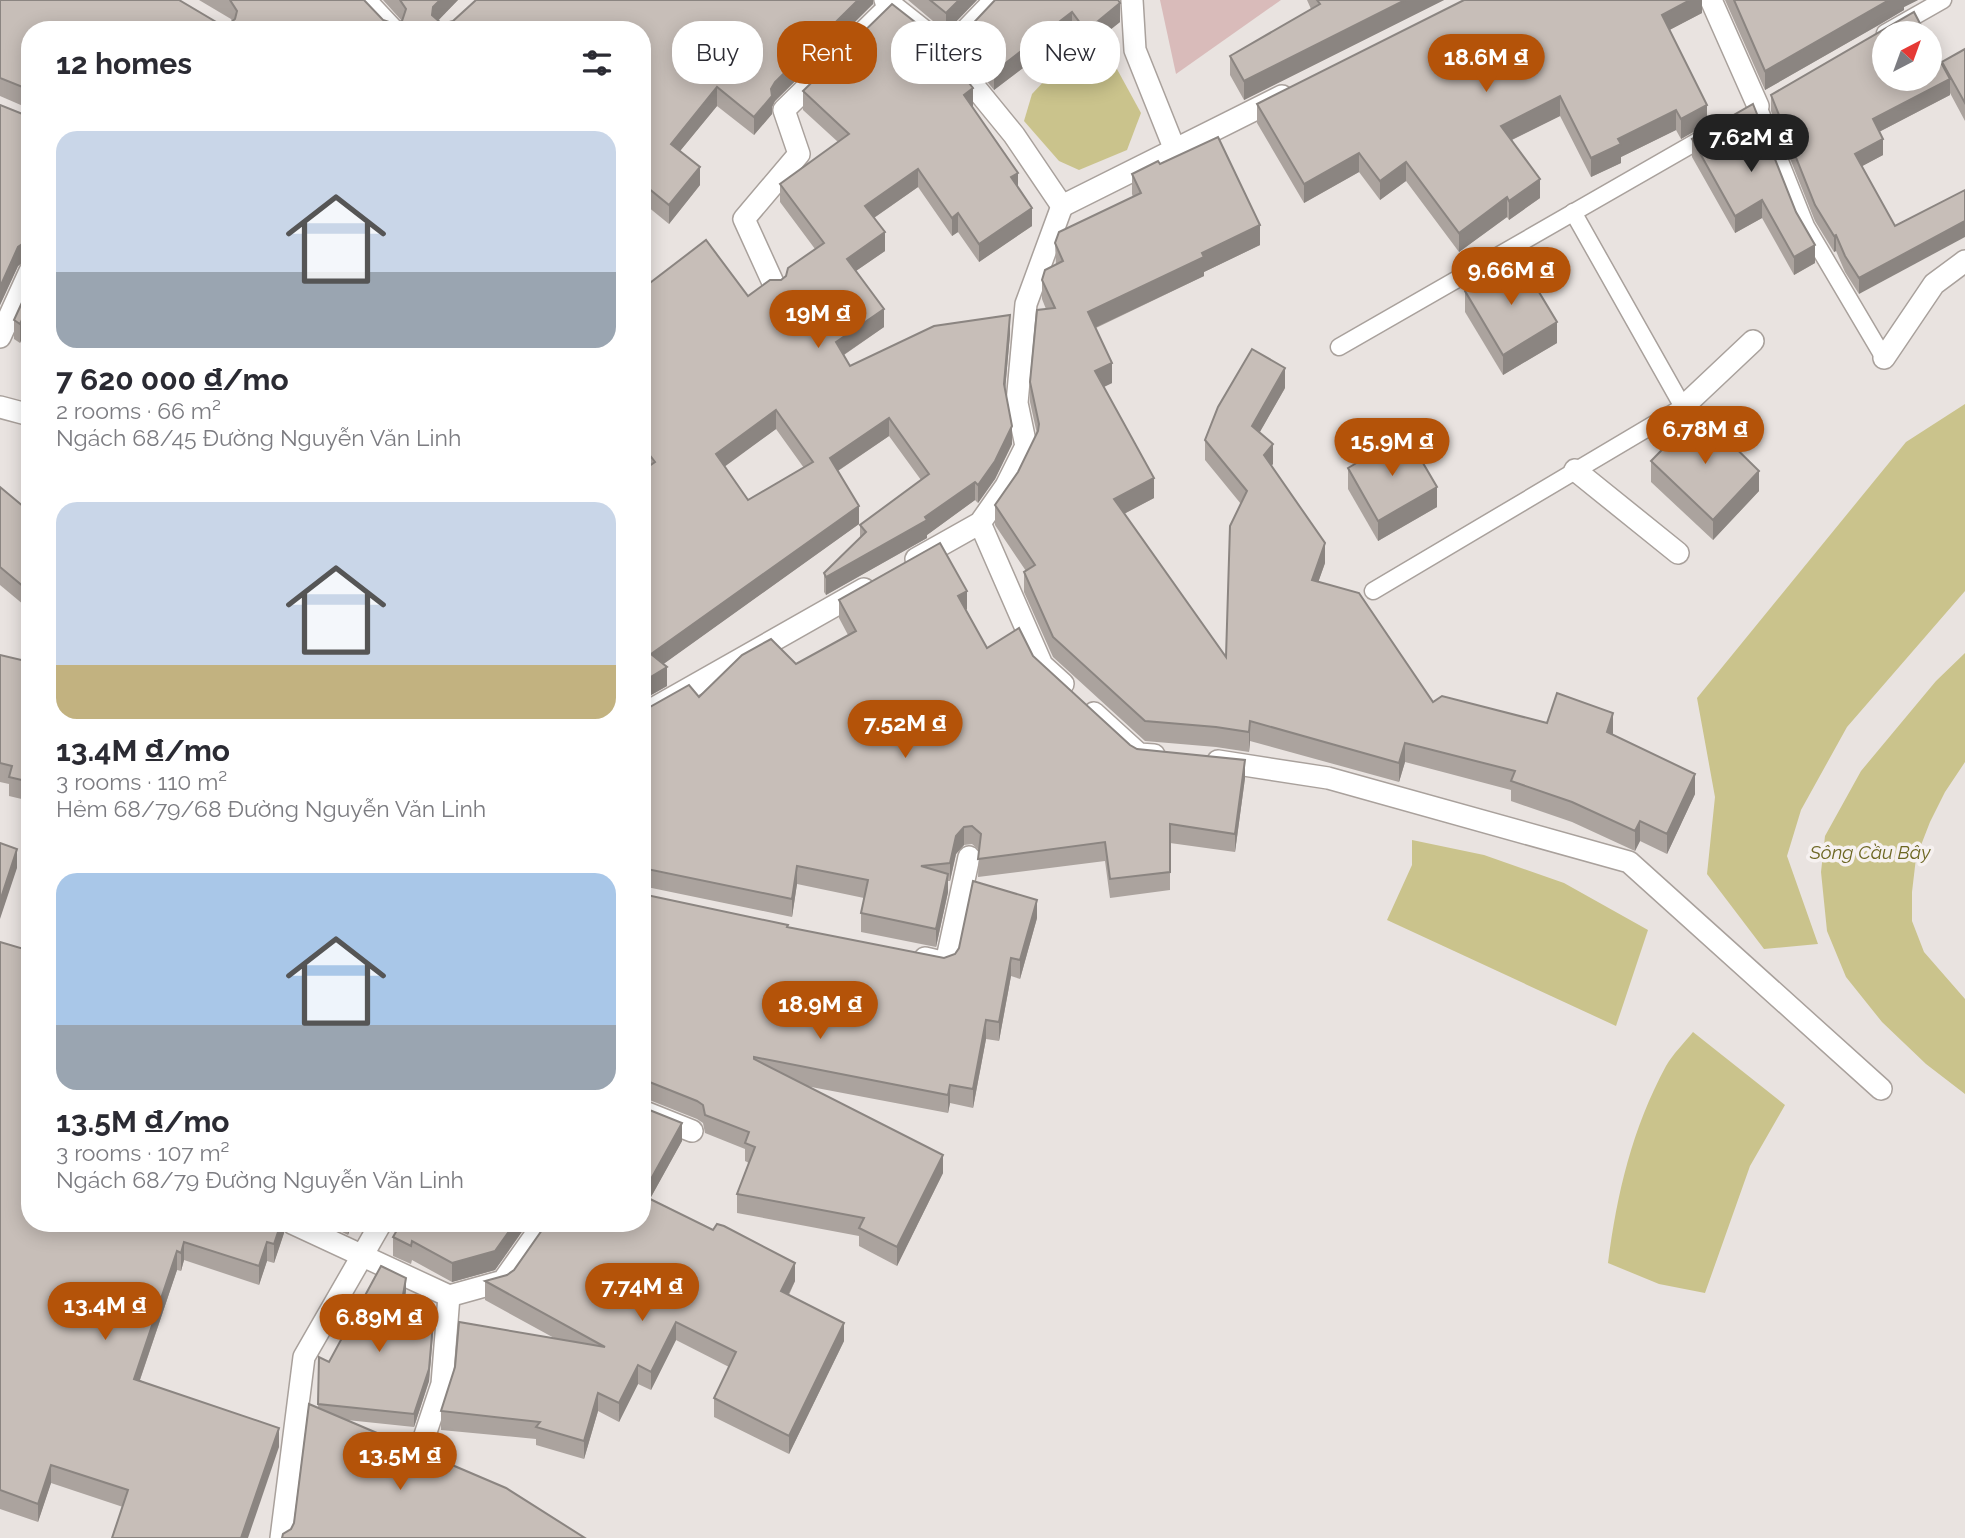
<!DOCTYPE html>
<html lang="en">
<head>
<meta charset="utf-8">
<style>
	:root { --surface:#fff; --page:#f7f7f7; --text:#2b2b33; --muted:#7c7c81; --accent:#b45309 }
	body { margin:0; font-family:Raleway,sans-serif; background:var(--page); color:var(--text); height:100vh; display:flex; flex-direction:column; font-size:26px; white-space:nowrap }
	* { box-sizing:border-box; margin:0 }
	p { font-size:23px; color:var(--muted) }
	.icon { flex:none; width:38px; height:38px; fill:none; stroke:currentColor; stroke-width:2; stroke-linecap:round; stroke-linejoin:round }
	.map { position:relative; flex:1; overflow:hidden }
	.panel { position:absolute; left:21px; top:21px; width:630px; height:1211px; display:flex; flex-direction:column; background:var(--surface); border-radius:28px; box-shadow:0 4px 18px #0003 }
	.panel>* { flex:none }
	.banner { position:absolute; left:672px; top:21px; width:665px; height:63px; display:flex; gap:14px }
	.needle { width:46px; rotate:41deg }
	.fabs { position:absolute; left:1872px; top:21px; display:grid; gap:14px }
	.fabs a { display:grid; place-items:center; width:70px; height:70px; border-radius:50%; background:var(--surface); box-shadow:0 4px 18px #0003; font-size:35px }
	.price { position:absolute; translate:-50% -60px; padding:0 16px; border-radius:24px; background:var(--accent); color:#fff; font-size:23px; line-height:46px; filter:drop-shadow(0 2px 4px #0008) }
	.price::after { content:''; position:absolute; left:50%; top:42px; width:21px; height:16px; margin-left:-10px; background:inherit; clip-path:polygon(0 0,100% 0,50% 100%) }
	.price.selected { background:#222; color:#fff }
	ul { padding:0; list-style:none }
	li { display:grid; align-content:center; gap:14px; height:371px; padding:0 35px }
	li span { display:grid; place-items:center; height:217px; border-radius:21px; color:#555 }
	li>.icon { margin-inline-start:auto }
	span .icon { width:126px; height:126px; fill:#fffc; stroke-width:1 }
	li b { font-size:30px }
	h2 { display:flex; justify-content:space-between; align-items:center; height:84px; padding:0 35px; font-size:30px }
	.tag { padding:0 24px; border-radius:28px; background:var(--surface); box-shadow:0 4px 18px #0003; font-size:24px; line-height:63px }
	.tag.selected { background:var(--accent); color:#fff }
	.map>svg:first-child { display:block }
</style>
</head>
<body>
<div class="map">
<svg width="1965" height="1538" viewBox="0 0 1965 1538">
	<rect width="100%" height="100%" fill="#e9e3e0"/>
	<polygon fill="#d9bbba" points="1160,0 1281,0 1176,74"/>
	<g fill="#cac38c">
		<polygon points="1089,60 1112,60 1141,113 1127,150 1079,170 1059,161 1024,121 1032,94 1061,63"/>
		<polygon points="1965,404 1965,591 1847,727 1801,810 1787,856 1818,944 1764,949 1707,874 1715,797 1697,698 1906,442"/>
		<polygon points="1965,653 1965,762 1945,792 1930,822 1916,858 1912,892 1912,921 1924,952 1965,999 1965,1094 1926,1064 1882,1022 1846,977 1827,931 1821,872 1825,836 1861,771 1936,681"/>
		<polygon points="1412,840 1484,855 1564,883 1648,930 1616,1026 1387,920 1412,865"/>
		<path d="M1693 1032 1785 1105 1750 1166 1705 1293 1659 1284 1608 1263C1617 1193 1632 1129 1666 1066 1673 1054 1684 1043 1693 1032Z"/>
	</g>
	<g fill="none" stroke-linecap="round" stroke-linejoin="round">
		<g stroke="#a9a19c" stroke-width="19">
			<g id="service">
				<polyline points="1885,33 1943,0"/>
				<polyline points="1758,106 1806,226 1884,358"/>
				<polyline points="1339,347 1710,134"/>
				<polyline points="1373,591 1683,407 1573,212"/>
			</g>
		</g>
		<g stroke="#a9a19c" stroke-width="24">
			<g id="minor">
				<polyline points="365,0 393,30"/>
				<polyline points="885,0 938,42 1014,135 1062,206 1282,96"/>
				<polyline points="1132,0 1135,50 1175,150"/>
				<polyline points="1711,0 1758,106"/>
				<polyline points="945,52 995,0"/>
				<polyline points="775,287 744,219 799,154 784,110 888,8"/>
				<polyline points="0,337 30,271"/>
				<polyline points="1884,358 1934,284 1965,261"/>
				<polyline points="0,407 30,415"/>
				<polyline points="1683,407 1753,341"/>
				<polyline points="1575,470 1678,553"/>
				<polyline points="980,523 1042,665 1063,684"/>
				<polyline points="916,559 980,523 1006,486 1026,446 1017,403 1026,304 1062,206"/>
				<polyline points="1094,713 1139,754 1154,755"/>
				<polyline points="642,715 864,589"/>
				<polyline points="1218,761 1328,778 1629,862 1881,1089"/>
				<polyline points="925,958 946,963 969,857"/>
				<polyline points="642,1111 692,1131"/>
				<polyline points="292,1223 449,1296 442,1384 419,1453"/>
				<polyline points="449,1296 503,1281 544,1223"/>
				<polyline points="281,1538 304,1357 381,1223"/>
			</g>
		</g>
		<use href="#service" stroke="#fff" stroke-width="16"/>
		<use href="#minor" stroke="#fff" stroke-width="21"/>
	</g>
	<g fill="#aba39e" fill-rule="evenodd">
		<polygon points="0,0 218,23 230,23 232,21 231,19 199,0 364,0 383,20 395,24 402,21 383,0 458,0 438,20 442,24 873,0 873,4 775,101 772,107 772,114 754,135 717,106 680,151 700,185 669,224 642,202 642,30 30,30 30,109 0,96"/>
		<polygon points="908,0 977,0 946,32"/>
		<polygon points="1118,0 1120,22 1086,49 1072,31 994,90 963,52 963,34"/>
		<polygon points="1307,0 1444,0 1244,100 1230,75 1230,56 1311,9"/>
		<polygon points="1702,0 1702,13 1669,30 1707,124 1681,139 1676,130 1621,157 1621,163 1591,177 1560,116 1512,140 1540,198 1509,220 1507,217 1459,252 1406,181 1380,200 1359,172 1304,203 1257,123 1257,104"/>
		<polygon points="1725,0 1918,0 1904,7 1904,10 1877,26 1765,90"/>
		<polygon points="1965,49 1965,121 1950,93 1950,95 1879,132 1883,155 1862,166 1859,294 1845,272 1836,251 1834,252 1815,221 1771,111 1771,95 1942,65 1942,62"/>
		<path d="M803 91 973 106V107L1018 187 1032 226 979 262 958 232 952 236 918 187 874 218 885 251 856 271 884 327 844 355 850 366 1010 334 1005 390 1012 444 995 479 978 503 975 500 927 535V538L826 595 824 592V573L860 538V525L921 480 889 436 838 471 859 524 663 664 667 686 644 699 642 697V471L646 468 642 463V289L748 296 781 280 815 249 780 202V184L838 142 803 110ZM776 429 804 468 748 500 724 466Z"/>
		<polygon points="1753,104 1815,263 1794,275 1762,218 1735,233 1692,157 1692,139"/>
		<polygon points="0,105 30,117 30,259 28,258 18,266 0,305"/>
		<polygon points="1160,164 1260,245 1204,272 1204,276 1096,328 1112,383 1104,387 1154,498 1124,514 1226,657 1241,504 1205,460 1205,440 1285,388 1259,433 1273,464 1271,465 1325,563 1318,582 1433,702 1547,723 1613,733 1613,734 1695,794 1667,854 1640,841 1635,851 1572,822 1511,801 1511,790 1405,762 1399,782 1250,741 1249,752 1216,747 1145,741 1053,657 1024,592 1024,572 1026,571 995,525 995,505 1018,472 1037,434 1030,402 1030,382 1046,309 1042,299 1042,280 1056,265 1055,243 1133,197 1132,194 1132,174"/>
		<polygon points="30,285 20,343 14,339 14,320"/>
		<polygon points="1465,291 1557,343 1503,375 1465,312"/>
		<polygon points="1651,461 1759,491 1713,540 1651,482"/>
		<polygon points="1348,468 1437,507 1378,541 1348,489"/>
		<polygon points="0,487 30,512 30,610 0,585"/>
		<polygon points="839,600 967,609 966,610 987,648 1033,656 1130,745 1137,749 1245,778 1235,852 1170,843 1170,890 1110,898 1105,861 978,877 979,850 972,844 964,845 956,854 950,881 948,881 948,892 936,947 861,932 861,913 864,898 797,884 792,917 642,886 642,709 699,697 796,664 848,635 839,618"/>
		<polygon points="0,655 30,662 30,801 9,796 9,784 0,782"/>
		<polygon points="30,822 30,857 26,856 26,837"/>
		<polygon points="642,894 788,927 944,958 955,954 1037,918 1020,979 1011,976 999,1041 986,1039 973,1108 950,1103 948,1113 806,1086 943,1173 897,1266 859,1246 859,1236 737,1213 737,1194 749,1163 745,1161 745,1149 705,1133 703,1123 697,1119 647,1099 642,1098"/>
		<polygon points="0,942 284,1223 284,1233 274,1263 267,1261 259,1285 184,1260 181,1271 177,1270 140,1380 279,1447 123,1507 51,1483 38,1522 0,1509"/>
		<polygon points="642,1107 682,1141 651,1197 647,1196 647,1198 795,1281 789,1295 844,1341 789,1454 714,1417 714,1398 729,1367 676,1340 651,1390 638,1384 619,1422 598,1411 584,1459 536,1445 536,1439 441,1430 441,1411 556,1339 485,1300 485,1281 507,1275 514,1270 642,1223"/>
		<polygon points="324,1223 352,1223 348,1235"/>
		<polygon points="401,1223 528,1223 495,1270 452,1282 412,1260 411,1264 393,1256 393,1237"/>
		<polygon points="406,1291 401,1318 433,1336 429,1381 414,1427 347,1420 291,1529 294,1523 318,1408 319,1357 329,1362"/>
	</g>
	<g fill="#8b8581">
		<polygon points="440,0 458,0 433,26 433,7"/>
		<polygon points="858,0 873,0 873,4 775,101 772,107 772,114 754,135 754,117 775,82"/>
		<polygon points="959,0 977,0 946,32 946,13"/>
		<polygon points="1405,0 1444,0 1244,100 1244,81"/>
		<polygon points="1690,0 1702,0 1702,13 1662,34 1662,15"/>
		<polygon points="1889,0 1918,0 1904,7 1904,10 1877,26 1765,90 1765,71"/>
		<polygon points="1120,3 1120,22 1086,49 1086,31"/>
		<polygon points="1072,12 1072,31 994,90 994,72"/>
		<polygon points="1950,79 1950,95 1873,135 1873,119"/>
		<polygon points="717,87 717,106 671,162 671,144"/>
		<polygon points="973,88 973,106 964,113 964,95"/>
		<polygon points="1560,96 1560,116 1501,145 1501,126"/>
		<polygon points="1707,105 1707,124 1681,139 1681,119"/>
		<polygon points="1676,110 1676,130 1621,157 1621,163 1591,177 1591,158 1618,139"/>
		<polygon points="1883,139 1883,155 1855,170 1855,154"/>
		<polygon points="1359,153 1359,172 1304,203 1304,184"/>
		<polygon points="1406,162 1406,181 1380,200 1380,181"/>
		<polygon points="700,167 700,185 669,224 669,205"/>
		<polygon points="918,169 918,187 865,224 865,206"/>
		<polygon points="1018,173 1018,191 1011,177"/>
		<polygon points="1540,179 1540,198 1509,220 1509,201"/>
		<polygon points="1507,197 1507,217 1459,252 1459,233"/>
		<polygon points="1762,200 1762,218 1735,233 1735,216"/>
		<polygon points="1032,208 1032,226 979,262 979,244"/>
		<polygon points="958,213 958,232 952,236 952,218"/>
		<polygon points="1965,221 1965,237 1859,294 1859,278"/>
		<polygon points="1260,225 1260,245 1204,272 1204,276 1088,331 1088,312 1202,253"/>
		<polygon points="885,232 885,251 847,277 847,259"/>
		<polygon points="1836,235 1836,251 1834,252 1834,236"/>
		<polygon points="28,240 28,258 18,266 0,305 0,287 18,247"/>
		<polygon points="1815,245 1815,263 1794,275 1794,257"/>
		<polygon points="30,303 30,322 20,343 20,324"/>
		<polygon points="884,309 884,327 836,360 836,342"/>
		<polygon points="1010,315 1010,334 1004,402 1004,384"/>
		<polygon points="1557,322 1557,343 1503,375 1503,355"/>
		<polygon points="1112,363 1112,383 1095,391 1095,371"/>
		<polygon points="1285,368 1285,388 1252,446 1252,426"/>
		<polygon points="776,410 776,429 716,473 716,454"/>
		<polygon points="889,418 889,436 830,476 830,458"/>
		<polygon points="1012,426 1012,444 995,479 978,503 978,485"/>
		<polygon points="1273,444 1273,464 1264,475 1264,455"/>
		<polygon points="1759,471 1759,491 1713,540 1713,520"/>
		<polygon points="1154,478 1154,498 1114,519 1114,499"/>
		<polygon points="975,482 975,500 927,535 927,538 826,595 826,577 925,517"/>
		<polygon points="1437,487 1437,507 1378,541 1378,521"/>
		<polygon points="859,506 859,524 651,673 651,654"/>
		<polygon points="1325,543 1325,563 1312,600 1312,580"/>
		<polygon points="967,591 967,609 958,615 958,596"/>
		<polygon points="667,667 667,686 644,699 644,681"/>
		<polygon points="1613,713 1613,733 1607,751 1607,732"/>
		<polygon points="1250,721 1250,741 1249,752 1249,732"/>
		<polygon points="1405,743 1405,762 1399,782 1399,763"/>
		<polygon points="1245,760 1245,778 1235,852 1235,834"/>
		<polygon points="1695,774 1695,794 1667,854 1667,834"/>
		<polygon points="1640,821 1640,841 1635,851 1635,831"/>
		<polygon points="964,827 964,845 956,854 950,881 950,863 956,836"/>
		<polygon points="17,849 17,868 0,919 0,901"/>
		<polygon points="797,866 797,884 792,917 792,899"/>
		<polygon points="948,874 948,892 936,947 936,929"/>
		<polygon points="1037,900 1037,918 1020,979 1020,960"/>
		<polygon points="1011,958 1011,976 999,1041 999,1022"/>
		<polygon points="986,1020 986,1039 973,1108 973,1089"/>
		<polygon points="950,1085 950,1103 948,1113 948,1095"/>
		<polygon points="682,1123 682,1141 651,1197 651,1179"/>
		<polygon points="943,1155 943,1173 897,1266 897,1247"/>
		<polygon points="647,1186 647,1204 642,1195"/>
		<polygon points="281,1223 284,1223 284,1233 274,1263 274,1244"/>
		<polygon points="348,1223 352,1223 348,1235"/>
		<polygon points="515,1223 528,1223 495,1270 452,1282 452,1263"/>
		<polygon points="184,1242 184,1260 181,1271 181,1253"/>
		<polygon points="267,1242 267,1261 259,1285 259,1266"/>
		<polygon points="177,1251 177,1270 134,1397 134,1379"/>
		<polygon points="795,1263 795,1281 781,1309 781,1291"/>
		<polygon points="406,1278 406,1291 399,1331 399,1318"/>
		<polygon points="676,1322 676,1340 651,1390 651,1372"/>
		<polygon points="433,1323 429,1381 414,1427 414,1414"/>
		<polygon points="844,1323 844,1341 789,1454 789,1436"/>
		<polygon points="638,1365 638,1384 619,1422 619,1403"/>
		<polygon points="598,1393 598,1411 584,1459 584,1441"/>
		<polygon points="279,1428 279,1447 248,1538 241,1538"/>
		<polygon points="51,1465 51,1483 38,1522 38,1504"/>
	</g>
	<g fill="#c7beb8" stroke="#8b8581" stroke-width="2" fill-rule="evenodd">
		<polygon points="0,0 179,0 218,23 230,23 235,19 237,11 230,0 364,0 383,20 395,24 402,21 406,9 400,0 440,0 433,7 432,15 442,24 453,21 476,0 858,0 775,82 771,89 772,96 754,117 717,87 671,144 700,167 669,205 642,183 642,30 30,30 30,90 0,78"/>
		<polygon points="930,0 959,0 946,13"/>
		<polygon points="995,0 1118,0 1120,3 1086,31 1072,12 994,72 963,34"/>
		<polygon points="1317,0 1405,0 1244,81 1230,56 1320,4"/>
		<polygon points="1464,0 1690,0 1662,15 1707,105 1681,119 1676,110 1618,139 1621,144 1591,158 1560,96 1501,126 1540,179 1509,201 1507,197 1459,233 1406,162 1380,181 1359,153 1304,184 1257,104"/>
		<polygon points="1734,0 1889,0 1765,71"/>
		<path d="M892 4 929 33 973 88 964 95 1018 173 1011 177 1032 208 979 244 958 213 952 218 918 169 865 206 885 232 847 259 884 309 836 342 850 366 934 326 1010 315 1004 384 1012 426 995 461 978 485 975 482 925 517 927 520 826 577 824 573 866 532 860 525 929 474 889 418 830 458 859 506 651 654 667 667 644 681 642 679V471L655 462 642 445V289L706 240 748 296 770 280H781L786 276 788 268 824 243 780 184 849 134 803 91ZM776 410 813 462 748 500 716 454Z"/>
		<polygon points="1914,12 1925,33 1885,33 1885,79 1930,79 1930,42 1950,79 1873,119 1883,139 1855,154 1895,226 1965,190 1965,221 1859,278 1845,256 1836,235 1834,236 1815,205 1771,95"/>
		<polygon points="1965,49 1965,103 1942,62"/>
		<polygon points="1753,104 1796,212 1815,245 1794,257 1762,200 1735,216 1692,139"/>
		<polygon points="0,105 30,117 30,240 28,240 18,247 0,287"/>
		<polygon points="1218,137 1260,225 1202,253 1204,257 1088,312 1112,363 1095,371 1154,478 1114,499 1226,657 1230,526 1247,491 1205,440 1218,407 1252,349 1285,368 1252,426 1273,444 1264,455 1325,543 1312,580 1359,593 1433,702 1442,696 1547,723 1557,693 1613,713 1607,732 1695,774 1667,834 1640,821 1635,831 1572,802 1511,781 1515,771 1405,743 1399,763 1250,721 1249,732 1216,727 1145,721 1053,637 1024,572 1035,565 995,505 1018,472 1038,431 1039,424 1030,382 1037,310 1055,308 1042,280 1045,270 1063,261 1055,243 1059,232 1141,193 1132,174 1158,161 1160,164"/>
		<polygon points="1519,259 1557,322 1503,355 1465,291"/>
		<polygon points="30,285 30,303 20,324 14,320"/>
		<polygon points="1699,412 1759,471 1713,520 1651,461"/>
		<polygon points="1406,434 1437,487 1378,521 1348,468"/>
		<polygon points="0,487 30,512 30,592 0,567"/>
		<polygon points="940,543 967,591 958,596 987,648 1019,628 1033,656 1130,745 1137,749 1245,760 1235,834 1170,824 1170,872 1110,879 1105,842 978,859 981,834 972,826 964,827 956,836 950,863 921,866 948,874 936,929 861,913 868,880 797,866 792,899 642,868 642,709 648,708 689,685 699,697 742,655 771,639 796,664 856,631 839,600"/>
		<polygon points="0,655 30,662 30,782 9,777 12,766 0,763"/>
		<polygon points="30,822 30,839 26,837"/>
		<polygon points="0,843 17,849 0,901"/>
		<polygon points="973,881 1037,900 1020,960 1011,958 999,1022 986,1020 973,1089 950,1085 948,1095 754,1057 754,1059 943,1155 897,1247 859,1228 864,1218 737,1194 755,1147 745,1143 749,1132 705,1115 703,1105 697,1101 647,1081 642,1080 642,894 788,925 787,927 944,958 955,954 959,948"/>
		<polygon points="0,942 27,950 30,949 30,1223 281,1223 274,1244 267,1242 259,1266 184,1242 181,1253 177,1251 134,1379 279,1428 241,1538 112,1538 128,1490 51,1465 38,1504 0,1490"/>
		<polygon points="642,1107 682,1123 651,1179 642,1177"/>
		<polygon points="642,1184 647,1186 642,1195 713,1230 717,1224 724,1226 795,1263 781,1291 844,1323 789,1436 714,1398 736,1352 676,1322 651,1372 638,1365 619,1403 598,1393 584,1441 536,1427 540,1422 441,1411 455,1367 459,1322 605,1347 485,1281 507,1275 514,1270 547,1223 642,1223"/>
		<polygon points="401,1223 515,1223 495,1251 452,1263 412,1241 411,1246 393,1237"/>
		<polygon points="381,1266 406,1278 399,1318 433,1323 429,1369 414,1414 318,1404 319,1357 329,1362"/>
		<polygon points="309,1404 506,1488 585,1538 282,1538 283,1534 291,1529 294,1523"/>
	</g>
	<g text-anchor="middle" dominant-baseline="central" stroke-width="7" stroke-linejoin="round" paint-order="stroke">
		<g font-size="19" font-style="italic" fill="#6d6723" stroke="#f6f1f0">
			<text x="1870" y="852">Sông Cầu Bây</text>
		</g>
	</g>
</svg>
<div class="fabs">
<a><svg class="needle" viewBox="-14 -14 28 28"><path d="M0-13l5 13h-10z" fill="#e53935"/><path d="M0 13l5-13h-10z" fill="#7c7c81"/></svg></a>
</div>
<b class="price" style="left:1486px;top:94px">18.6M ₫</b>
<b class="price selected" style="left:1751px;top:174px">7.62M ₫</b>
<b class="price" style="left:1511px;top:307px">9.66M ₫</b>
<b class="price" style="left:818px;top:350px">19M ₫</b>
<b class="price" style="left:1705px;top:466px">6.78M ₫</b>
<b class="price" style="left:1392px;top:478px">15.9M ₫</b>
<b class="price" style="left:905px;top:760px">7.52M ₫</b>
<b class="price" style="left:820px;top:1041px">18.9M ₫</b>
<b class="price" style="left:642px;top:1323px">7.74M ₫</b>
<b class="price" style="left:105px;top:1342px">13.4M ₫</b>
<b class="price" style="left:379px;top:1354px">6.89M ₫</b>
<b class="price" style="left:400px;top:1492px">13.5M ₫</b>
<div class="banner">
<a class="tag">Buy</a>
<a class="tag selected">Rent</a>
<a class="tag">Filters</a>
<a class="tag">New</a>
</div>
<section class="panel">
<h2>12 homes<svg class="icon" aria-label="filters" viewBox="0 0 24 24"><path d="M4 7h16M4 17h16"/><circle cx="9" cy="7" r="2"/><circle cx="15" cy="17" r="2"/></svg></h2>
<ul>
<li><span style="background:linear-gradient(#c9d6e8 65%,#9aa5b1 0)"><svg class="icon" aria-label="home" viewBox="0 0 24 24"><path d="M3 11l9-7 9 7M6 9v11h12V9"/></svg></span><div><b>7 620 000 ₫/mo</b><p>2 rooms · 66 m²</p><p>Ngách 68/45 Đường Nguyễn Văn Linh</p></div></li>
<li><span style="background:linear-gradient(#c9d6e8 75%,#c2b280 0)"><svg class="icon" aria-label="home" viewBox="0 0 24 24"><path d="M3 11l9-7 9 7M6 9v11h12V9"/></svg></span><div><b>13.4M ₫/mo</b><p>3 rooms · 110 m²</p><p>Hẻm 68/79/68 Đường Nguyễn Văn Linh</p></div></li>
<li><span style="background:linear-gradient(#a9c7e8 70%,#9aa5b1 0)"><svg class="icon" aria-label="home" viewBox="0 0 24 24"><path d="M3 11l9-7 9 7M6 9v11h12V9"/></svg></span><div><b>13.5M ₫/mo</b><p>3 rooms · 107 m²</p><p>Ngách 68/79 Đường Nguyễn Văn Linh</p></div></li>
</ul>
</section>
</div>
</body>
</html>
